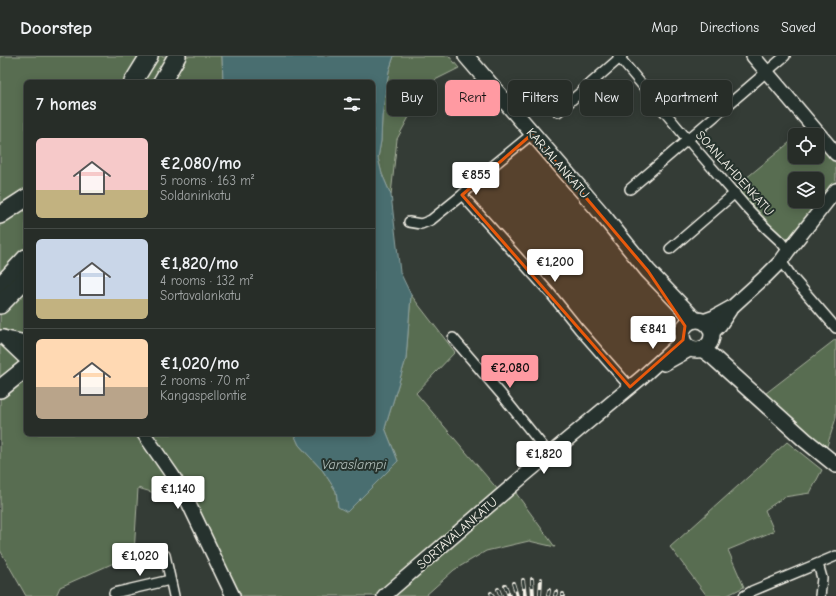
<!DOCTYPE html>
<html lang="en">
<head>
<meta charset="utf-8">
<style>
	:root { --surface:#272d28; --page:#2f3530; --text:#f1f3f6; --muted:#a4a8a8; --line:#434945; --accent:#ff9aa2 }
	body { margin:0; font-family:"Comic Neue",sans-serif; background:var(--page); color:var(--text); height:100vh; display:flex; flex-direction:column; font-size:15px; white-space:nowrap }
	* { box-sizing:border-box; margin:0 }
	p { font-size:13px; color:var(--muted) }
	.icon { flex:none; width:22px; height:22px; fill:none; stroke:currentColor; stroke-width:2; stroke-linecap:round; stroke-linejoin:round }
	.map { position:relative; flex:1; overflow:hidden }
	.panel { position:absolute; left:24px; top:24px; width:351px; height:356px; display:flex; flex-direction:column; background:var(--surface); border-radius:6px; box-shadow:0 2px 10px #0003,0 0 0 1px var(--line) }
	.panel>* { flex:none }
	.banner { position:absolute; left:387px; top:24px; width:380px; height:36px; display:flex; gap:8px }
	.tools { position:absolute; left:788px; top:72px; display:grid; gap:8px }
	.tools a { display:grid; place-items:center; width:36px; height:36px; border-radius:6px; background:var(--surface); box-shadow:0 2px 10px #0003,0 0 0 1px var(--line); font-size:20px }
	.price { position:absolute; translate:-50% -34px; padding:0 9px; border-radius:4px; background:#fff; color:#222; font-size:13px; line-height:26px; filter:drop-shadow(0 1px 2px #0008) }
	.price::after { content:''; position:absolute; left:50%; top:24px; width:12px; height:9px; margin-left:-6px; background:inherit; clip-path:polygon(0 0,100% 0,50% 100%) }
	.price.current { background:var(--accent); color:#111 }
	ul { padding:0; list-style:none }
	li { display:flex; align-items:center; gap:12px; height:100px; padding:0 12px }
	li+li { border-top:1px solid var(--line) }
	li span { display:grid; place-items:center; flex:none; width:112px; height:80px; border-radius:6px; color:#555 }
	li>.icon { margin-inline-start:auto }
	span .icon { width:48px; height:48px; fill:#fffc; stroke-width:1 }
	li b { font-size:17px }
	h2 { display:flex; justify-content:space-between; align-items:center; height:48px; padding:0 12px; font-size:17px }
	.chip { padding:0 14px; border-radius:6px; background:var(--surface); box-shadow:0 2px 10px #0003,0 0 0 1px var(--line); font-size:14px; line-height:36px }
	.chip.current { background:var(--accent); color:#111 }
	header { display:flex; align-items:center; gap:24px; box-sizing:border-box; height:56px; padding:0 20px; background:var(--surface); border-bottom:1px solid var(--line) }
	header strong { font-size:19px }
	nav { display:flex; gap:22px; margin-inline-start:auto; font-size:14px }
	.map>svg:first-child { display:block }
</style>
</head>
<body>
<header>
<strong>Doorstep</strong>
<nav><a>Map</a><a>Directions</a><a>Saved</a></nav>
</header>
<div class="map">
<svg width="836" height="540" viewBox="0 0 836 540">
	<rect width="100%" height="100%" fill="#343c36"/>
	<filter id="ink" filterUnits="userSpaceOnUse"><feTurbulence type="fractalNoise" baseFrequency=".025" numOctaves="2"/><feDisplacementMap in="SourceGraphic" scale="8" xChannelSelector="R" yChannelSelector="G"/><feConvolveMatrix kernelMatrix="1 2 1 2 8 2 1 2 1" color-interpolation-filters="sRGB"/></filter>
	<g filter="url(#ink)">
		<g fill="#596d51" stroke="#a6af9c" fill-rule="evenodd">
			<polygon points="0,0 222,0 223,26 26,26 26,378 294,378 299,389 323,415 336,435 338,451 398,405 385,372 406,303 411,239 455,296 416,337 499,435 513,433 555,491 529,485 486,495 454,514 425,540 240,540 198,450 138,432 134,498 60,531 56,540 26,540 0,494"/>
			<polygon points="394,0 449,0 459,12 427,28 397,83 391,139 382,118 378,102 381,85 382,61 385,39 389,15"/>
			<path d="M795 82V101H817V84L836 107V125L792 184 780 181 734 132ZM795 123H817V145H795Z"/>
			<polygon points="836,283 836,362 825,396 761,341"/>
			<polygon points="787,386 822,414 810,437 784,441 765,454 774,475 728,494 744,531 726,540 707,540 670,491"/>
		</g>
		<polygon fill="#4a6e70" stroke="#8ea2a0" points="222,0 394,0 389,15 385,39 382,61 381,85 378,102 382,118 391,139 400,216 411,239 406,303 385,372 398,405 347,456 338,451 336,435 323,415 299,389 294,378 373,378 373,26 223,26"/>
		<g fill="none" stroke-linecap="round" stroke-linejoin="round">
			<g stroke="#f4f1e8" stroke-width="12">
				<g id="street">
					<polyline points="618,0 688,84 746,151 766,172 781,186 788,195"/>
					<polyline points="558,56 622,0"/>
					<polyline points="630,133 785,0"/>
					<polyline points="462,139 550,237 579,273 630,331"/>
					<polyline points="409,166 421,168 431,164 462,139 494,109 532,78"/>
					<polyline points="670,193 735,137"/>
					<polyline points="781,205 792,221 836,272"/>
					<polyline points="453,282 501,338 550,399"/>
					<polyline points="165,499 174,540"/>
					<polyline points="818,508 822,522 820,540"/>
					<polyline points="114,537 170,524"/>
					<polyline points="744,540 752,535 836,500"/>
				</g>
			</g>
			<g stroke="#f4f1e8" stroke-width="16">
				<g id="secondary">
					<polyline points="753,0 836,98"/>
					<polyline points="703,265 714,261 732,251 766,220 781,205 788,195 836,134"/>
					<polyline points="712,277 720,269 730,254"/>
					<polyline points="2,281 26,286"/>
					<polyline points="3,281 24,301"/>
					<polyline points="664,308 691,293"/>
					<polyline points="144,378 173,420 187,444 233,540"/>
					<polyline points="384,540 527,417 641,322 683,284"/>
				</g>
			</g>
			<g stroke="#f4f1e8" stroke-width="18">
				<g id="primary">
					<polyline points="466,0 601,157 648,215 695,264"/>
					<circle cx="697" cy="279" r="15"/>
					<polyline points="702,293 713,301 805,384 836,409"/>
				</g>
			</g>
			<g stroke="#f4f1e8" stroke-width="20">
				<g id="highway">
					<polyline points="133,26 149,0"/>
					<polyline points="162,26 177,0"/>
					<polyline points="0,159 26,142"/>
					<polyline points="0,230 26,202"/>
					<polyline points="0,249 26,222"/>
					<polyline points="0,333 26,312"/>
				</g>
			</g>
			<use href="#street" stroke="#26332d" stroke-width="9"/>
			<use href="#secondary" stroke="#26332d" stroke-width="13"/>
			<use href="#primary" stroke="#26332d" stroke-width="15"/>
			<use href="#highway" stroke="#26332d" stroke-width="17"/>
			<g stroke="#f4f1e8" stroke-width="4">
				<g id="rail">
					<polyline points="532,523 533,540"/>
					<polyline points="523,524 525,540"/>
					<polyline points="513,527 517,540"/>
					<polyline points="505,529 509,540"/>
					<polyline points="498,533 501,540"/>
					<polyline points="491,537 493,540"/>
					<polyline points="540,540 541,523"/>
					<polyline points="548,540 549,534"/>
					<polyline points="555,540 556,536"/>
					<polyline points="563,540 563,538"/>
				</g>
			</g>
			<use href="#rail" stroke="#26332d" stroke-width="2.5" stroke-dasharray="8" stroke-linecap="butt"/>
		</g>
	</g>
	<path fill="#e8590c" fill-opacity="0.2" stroke="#e8590c" stroke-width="3" stroke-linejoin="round" d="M532 78 648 215 685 270 683 284 630 331 462 139Z"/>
	<g text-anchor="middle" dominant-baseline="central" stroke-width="4" stroke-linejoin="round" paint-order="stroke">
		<g font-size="13" fill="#f4f1e8" stroke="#26332d">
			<text transform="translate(558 107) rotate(49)">KARJALANKATU</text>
			<text transform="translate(735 117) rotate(48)">SOANLAHDENKATU</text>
			<text transform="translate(457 477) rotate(-41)">SORTAVALANKATU</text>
		</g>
		<g font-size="14" font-style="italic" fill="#b0bdb8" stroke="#26332d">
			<text x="354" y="408">Varaslampi</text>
		</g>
	</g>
</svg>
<div class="tools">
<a><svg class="icon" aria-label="locate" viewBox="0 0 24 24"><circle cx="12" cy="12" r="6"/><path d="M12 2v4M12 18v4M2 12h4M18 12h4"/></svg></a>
<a><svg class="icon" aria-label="layers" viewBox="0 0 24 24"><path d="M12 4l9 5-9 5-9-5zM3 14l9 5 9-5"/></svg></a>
</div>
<b class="price" style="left:476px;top:140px">€855</b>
<b class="price" style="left:555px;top:227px">€1,200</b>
<b class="price" style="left:653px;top:294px">€841</b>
<b class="price current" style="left:510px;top:333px">€2,080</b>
<b class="price" style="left:544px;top:419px">€1,820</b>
<b class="price" style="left:178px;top:454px">€1,140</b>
<b class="price" style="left:140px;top:521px">€1,020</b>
<div class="banner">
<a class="chip">Buy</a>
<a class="chip current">Rent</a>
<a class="chip">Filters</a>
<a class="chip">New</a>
<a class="chip">Apartment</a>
</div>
<section class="panel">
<h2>7 homes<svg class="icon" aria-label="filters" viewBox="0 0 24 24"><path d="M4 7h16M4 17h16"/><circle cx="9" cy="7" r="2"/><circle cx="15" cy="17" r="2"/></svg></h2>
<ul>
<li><span style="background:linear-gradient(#f6c9c9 65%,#c2b280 0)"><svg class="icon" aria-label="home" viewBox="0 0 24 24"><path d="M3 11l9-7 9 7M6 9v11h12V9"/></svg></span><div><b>€2,080/mo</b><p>5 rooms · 163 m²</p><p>Soldaninkatu</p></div></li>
<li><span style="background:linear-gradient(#c9d6e8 75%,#c2b280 0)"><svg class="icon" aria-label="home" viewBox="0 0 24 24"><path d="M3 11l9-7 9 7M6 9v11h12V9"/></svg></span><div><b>€1,820/mo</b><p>4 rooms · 132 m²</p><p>Sortavalankatu</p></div></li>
<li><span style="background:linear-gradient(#ffd9b3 60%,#b9a48a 0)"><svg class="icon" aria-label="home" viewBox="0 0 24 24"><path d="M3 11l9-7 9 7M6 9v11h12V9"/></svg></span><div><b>€1,020/mo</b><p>2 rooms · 70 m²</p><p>Kangaspellontie</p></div></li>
</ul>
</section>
</div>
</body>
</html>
